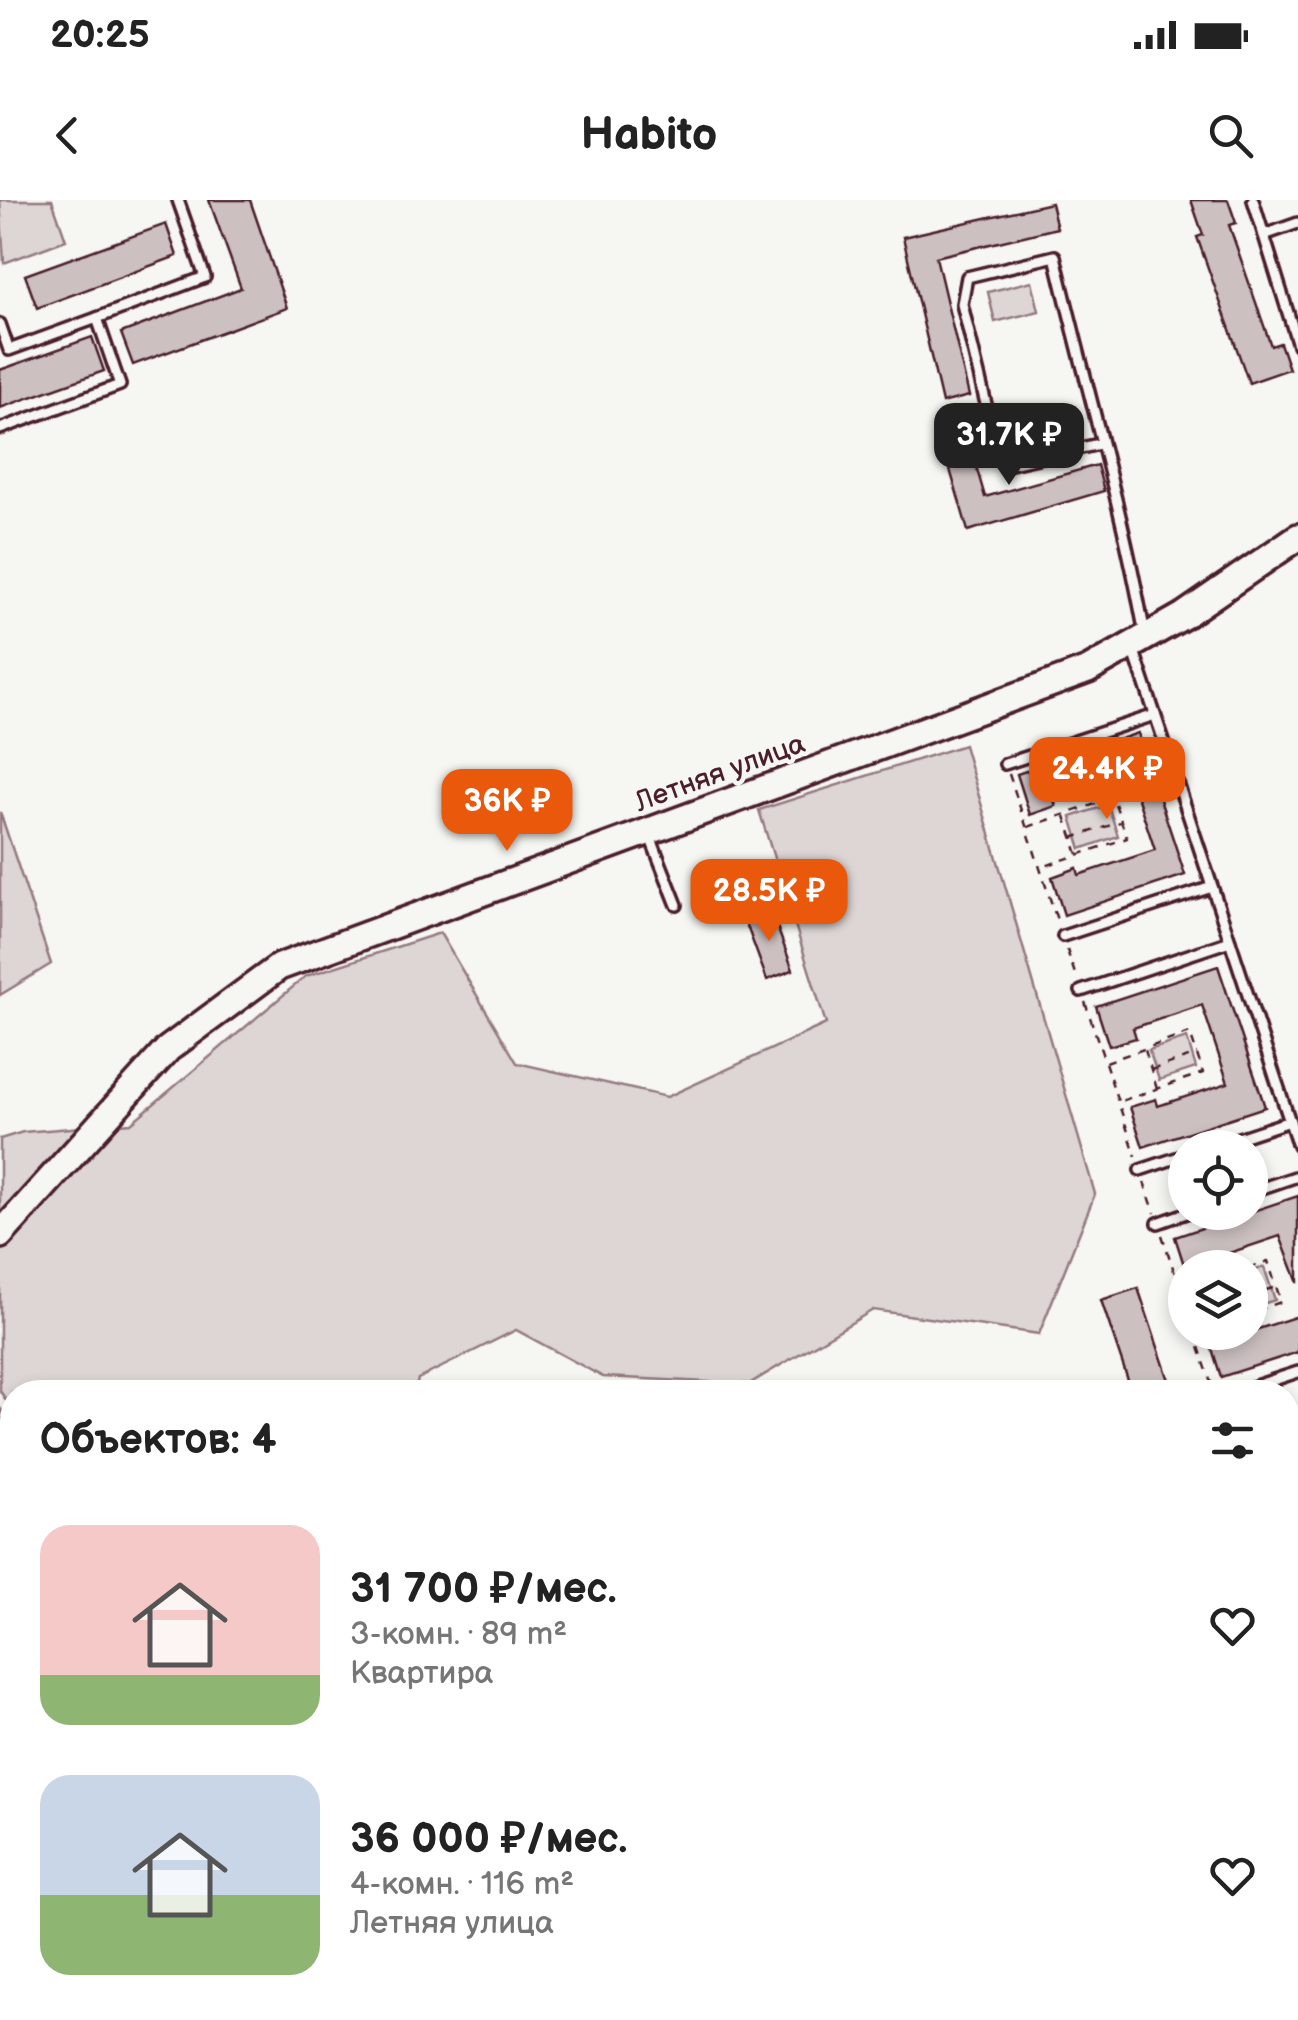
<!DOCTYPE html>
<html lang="ru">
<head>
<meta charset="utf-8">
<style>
	:root { --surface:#fff; --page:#f6f6f6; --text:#222; --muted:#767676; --accent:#ea580c }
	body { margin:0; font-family:"Balsamiq Sans",sans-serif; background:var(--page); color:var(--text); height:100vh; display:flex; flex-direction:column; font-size:38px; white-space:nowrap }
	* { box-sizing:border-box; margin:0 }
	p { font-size:32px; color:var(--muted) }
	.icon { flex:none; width:55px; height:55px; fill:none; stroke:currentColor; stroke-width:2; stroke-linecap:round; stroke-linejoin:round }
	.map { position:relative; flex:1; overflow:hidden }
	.side { position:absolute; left:0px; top:1180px; width:1300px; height:640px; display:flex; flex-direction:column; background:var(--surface); border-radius:40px 40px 0 0; box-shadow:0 5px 15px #0003 }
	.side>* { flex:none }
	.controls { position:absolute; left:1168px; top:930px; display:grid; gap:20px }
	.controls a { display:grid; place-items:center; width:100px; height:100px; border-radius:50%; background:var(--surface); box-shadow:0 5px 15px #0003; font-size:50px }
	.price { position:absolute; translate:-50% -85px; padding:0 22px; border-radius:20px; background:var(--accent); color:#fff; font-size:32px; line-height:65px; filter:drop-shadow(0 2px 5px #0008) }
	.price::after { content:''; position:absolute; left:50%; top:60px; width:30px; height:22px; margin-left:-15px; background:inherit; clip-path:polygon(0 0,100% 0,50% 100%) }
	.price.selected { background:#222; color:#fff }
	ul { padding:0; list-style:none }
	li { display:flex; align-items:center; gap:30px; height:250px; padding:0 40px }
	li span { display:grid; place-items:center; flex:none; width:280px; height:200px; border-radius:30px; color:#555 }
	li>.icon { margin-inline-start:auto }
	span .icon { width:120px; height:120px; fill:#fffc; stroke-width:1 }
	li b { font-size:42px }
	h2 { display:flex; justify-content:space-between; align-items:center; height:120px; padding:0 40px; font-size:42px }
	.status { display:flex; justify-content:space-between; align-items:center; height:70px; padding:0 50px; background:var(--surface); direction:ltr }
	.status svg { height:28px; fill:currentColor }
	header { display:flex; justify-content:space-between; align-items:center; height:130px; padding:0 40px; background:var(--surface); font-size:45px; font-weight:700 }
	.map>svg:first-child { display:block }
</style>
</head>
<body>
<div class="status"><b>20:25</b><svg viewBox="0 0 49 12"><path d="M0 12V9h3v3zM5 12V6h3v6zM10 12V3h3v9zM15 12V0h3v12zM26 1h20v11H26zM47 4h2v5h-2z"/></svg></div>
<header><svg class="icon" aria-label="back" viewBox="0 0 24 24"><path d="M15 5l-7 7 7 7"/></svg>Habito<svg class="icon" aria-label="search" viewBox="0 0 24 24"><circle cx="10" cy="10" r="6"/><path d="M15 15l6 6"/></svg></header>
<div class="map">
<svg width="1298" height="1820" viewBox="0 0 1298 1820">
	<rect width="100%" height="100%" fill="#f6f6f2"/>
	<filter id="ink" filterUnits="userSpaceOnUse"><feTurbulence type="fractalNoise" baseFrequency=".01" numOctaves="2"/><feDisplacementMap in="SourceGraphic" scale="20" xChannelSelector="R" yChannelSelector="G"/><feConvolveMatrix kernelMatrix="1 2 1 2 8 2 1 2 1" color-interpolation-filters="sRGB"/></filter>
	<g filter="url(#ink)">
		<g fill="#ddd6d5" stroke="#947a80" stroke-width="2.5">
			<polygon points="0,0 52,0 66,40 4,63"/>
			<polygon points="1032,81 1039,111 995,122 988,92"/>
			<polygon points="1045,210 1050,234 1016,242 1010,218"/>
			<polygon points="964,545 1095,994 1039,1134 873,1110 749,1184 603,1177 516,1130 418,1179 415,1192 12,1192 12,1209 0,1191 0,939 23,932 131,923 306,776 440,733 517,863 667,897 826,824 759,610"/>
			<polygon points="1108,605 1118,636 1081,649 1071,617"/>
			<polygon points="0,612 51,764 0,795"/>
			<polygon points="1187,838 1196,868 1159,880 1149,850"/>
			<polygon points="1264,1067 1275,1100 1250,1108 1250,1072"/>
			<polygon points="0,1208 12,1226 12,1808 103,1808 106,1820 0,1820"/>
			<polygon points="1288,1434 1298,1466 1298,1820 493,1820 490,1808 1288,1808"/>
		</g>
		<g fill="#ccc1c0" stroke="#4a1f2b" stroke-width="2.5">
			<polygon points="209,0 250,0 287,108 133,165 121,133 241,88"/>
			<polygon points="1191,0 1228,0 1236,23 1229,25 1271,146 1280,143 1289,169 1249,183 1197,37 1203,35"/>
			<polygon points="1051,3 1057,28 936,57 969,196 942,203 903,37"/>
			<polygon points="166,24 177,56 37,108 25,75"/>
			<polygon points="92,137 104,171 0,208 0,170"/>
			<polygon points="965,228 985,297 1097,265 1104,291 968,331 940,235"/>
			<polygon points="1138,533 1185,675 1064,715 1052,677 1077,668 1079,675 1155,650 1129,572 1053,597 1056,606 1030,615 1017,574"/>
			<polygon points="770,708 793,770 767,780 744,718"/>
			<polygon points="1218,766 1265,907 1143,947 1130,907 1156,899 1158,906 1228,883 1202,805 1133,828 1136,838 1109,846 1096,806"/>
			<polygon points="1298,996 1298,1083 1280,1036 1211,1059 1214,1068 1185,1068 1175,1037"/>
			<polygon points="1138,1088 1173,1192 1132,1192 1101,1100"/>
			<polygon points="1298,1116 1298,1152 1221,1177 1208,1136 1236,1132 1237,1136"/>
		</g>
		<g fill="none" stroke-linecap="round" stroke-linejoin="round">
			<g stroke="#4a1f2b" stroke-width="16">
				<g id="lane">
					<polyline points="1253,0 1298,145"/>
					<polyline points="1264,35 1298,23"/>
					<polyline points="0,124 9,150 97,118"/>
					<polyline points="0,229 120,185 97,118 205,77 178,0"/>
					<path d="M1099 244 1011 264 998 254 962 104 967 77 1055 56C1085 183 1122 307 1145 435"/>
					<polyline points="1133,448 1298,946"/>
					<polyline points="1005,564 1155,515"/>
					<polyline points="649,634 677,705"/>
					<polyline points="1063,736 1212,687"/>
					<polyline points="1081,791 1230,741"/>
					<polyline points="1208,948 1290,921"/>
					<polyline points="1140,970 1185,955"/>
					<polyline points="1250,992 1298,976"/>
					<polyline points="1158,1023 1189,1012"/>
					<polyline points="1237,1192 1298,1172"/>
					<polyline points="0,1225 12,1243"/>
					<polyline points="0,1511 12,1511"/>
					<polyline points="0,1754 12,1756"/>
					<polyline points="1288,1769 1298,1765"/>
					<polyline points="66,1808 66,1820"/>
					<polyline points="1155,1820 1188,1808"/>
				</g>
			</g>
			<g stroke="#4a1f2b" stroke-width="32">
				<polyline id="secondary" points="0,1035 168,849 279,767 1088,470 1183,416 1298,337"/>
			</g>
			<g stroke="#4a1f2b" stroke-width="2.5" stroke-dasharray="8 8" stroke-linecap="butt">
				<polyline points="1009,574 1058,723"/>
				<polyline points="1065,616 1078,654"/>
				<polyline points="1028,627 1113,598 1127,638 1042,667"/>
				<polyline points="1072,638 1120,622"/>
				<polyline points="1067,750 1077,780"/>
				<polyline points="1085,802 1136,956"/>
				<polyline points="1145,850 1157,889"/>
				<polyline points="1106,862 1190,833 1203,873 1118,902"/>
				<polyline points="1151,870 1197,854"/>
				<polyline points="1144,982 1155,1013"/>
				<polyline points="1162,1035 1185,1104"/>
				<polyline points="1249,1068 1268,1061 1281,1102 1250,1113"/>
				<polyline points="1250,1095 1276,1087"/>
				<polyline points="1194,1132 1214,1192"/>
				<polyline points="1288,1465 1298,1495"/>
				<polyline points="1288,1615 1298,1612"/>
				<polyline points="747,1820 780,1808"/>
			</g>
			<use href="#lane" stroke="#f6f6f2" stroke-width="9"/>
			<use href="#secondary" stroke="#f6f6f2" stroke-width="25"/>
		</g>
	</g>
	<g text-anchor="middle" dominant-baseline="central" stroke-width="9" stroke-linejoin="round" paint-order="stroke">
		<g font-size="28" fill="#4a1f2b" stroke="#f6f6f2">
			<text transform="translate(720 573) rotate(-20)">Летняя улица</text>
		</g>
	</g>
</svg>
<div class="controls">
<a><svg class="icon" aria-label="locate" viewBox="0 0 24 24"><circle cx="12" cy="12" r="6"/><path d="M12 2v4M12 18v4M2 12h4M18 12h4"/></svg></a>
<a><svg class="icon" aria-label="layers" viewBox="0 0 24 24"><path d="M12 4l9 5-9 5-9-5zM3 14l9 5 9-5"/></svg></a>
</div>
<b class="price selected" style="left:1009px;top:288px">31.7K ₽</b>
<b class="price" style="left:1107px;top:622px">24.4K ₽</b>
<b class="price" style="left:507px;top:654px">36K ₽</b>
<b class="price" style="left:769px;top:744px">28.5K ₽</b>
<section class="side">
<h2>Объектов: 4<svg class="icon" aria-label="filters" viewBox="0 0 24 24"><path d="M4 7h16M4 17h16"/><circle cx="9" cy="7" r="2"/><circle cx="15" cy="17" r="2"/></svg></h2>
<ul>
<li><span style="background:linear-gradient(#f6c9c9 75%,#8fb573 0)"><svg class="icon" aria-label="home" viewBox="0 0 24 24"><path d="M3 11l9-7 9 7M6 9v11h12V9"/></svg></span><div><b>31 700 ₽/мес.</b><p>3-комн. · 89 m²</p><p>Квартира</p></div><svg class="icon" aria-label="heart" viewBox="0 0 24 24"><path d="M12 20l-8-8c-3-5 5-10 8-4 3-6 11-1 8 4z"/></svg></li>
<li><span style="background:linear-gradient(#c9d6e8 60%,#8fb573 0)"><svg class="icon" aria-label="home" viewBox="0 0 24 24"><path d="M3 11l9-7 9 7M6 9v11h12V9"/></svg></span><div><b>36 000 ₽/мес.</b><p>4-комн. · 116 m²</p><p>Летняя улица</p></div><svg class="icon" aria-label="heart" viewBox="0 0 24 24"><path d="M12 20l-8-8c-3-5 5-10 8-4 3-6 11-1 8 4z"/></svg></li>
</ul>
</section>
</div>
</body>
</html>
